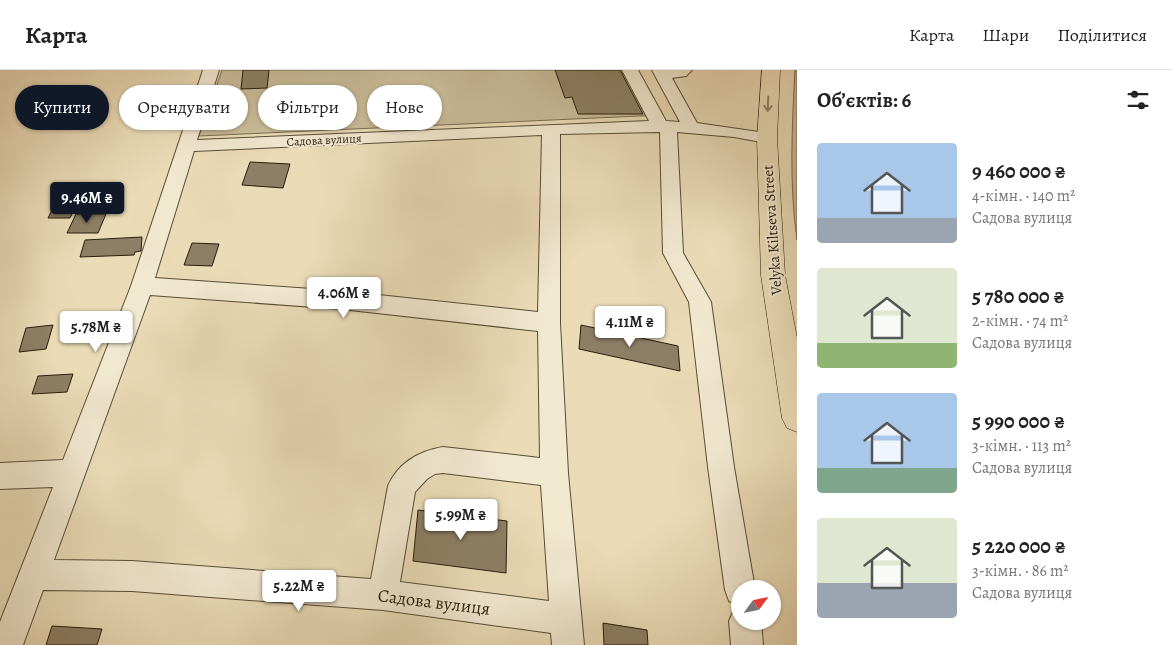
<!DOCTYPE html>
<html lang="uk">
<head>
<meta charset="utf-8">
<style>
	:root { --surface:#fff; --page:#f2f2f2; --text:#222; --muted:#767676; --line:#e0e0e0; --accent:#111827 }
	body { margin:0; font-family:Alegreya,serif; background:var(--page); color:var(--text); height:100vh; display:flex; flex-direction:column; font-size:19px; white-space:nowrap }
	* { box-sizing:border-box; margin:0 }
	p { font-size:16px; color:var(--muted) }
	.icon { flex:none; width:28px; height:28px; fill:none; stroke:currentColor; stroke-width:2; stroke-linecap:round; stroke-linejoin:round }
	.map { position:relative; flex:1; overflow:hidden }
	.drawer { display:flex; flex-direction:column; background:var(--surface); width:375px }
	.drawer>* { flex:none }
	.hud { position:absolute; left:15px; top:15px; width:475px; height:45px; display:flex; gap:10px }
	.needle { width:32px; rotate:57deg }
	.buttons { position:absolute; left:731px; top:510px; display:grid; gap:10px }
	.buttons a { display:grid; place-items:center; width:50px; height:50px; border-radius:50%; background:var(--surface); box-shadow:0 1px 4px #0004; font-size:25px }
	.price { position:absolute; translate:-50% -42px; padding:0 11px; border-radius:5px; background:#fff; color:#222; font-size:16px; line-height:32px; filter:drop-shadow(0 1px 2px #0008) }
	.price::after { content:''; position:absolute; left:50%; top:30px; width:15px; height:11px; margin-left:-8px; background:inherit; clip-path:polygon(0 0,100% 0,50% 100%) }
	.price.on { background:var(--accent); color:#fff }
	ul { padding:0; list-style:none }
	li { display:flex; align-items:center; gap:15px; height:125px; padding:0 20px }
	li span { display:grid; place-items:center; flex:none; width:140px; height:100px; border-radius:5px; color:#555 }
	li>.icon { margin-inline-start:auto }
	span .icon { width:60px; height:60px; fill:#fffc; stroke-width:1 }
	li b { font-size:21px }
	h2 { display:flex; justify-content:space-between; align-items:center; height:60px; padding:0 20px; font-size:21px }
	.chip { padding:0 18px; border-radius:22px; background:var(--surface); box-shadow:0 1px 4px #0004; font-size:18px; line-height:45px }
	.chip.on { background:var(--accent); color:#fff }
	header { display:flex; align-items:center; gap:30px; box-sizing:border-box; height:70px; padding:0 25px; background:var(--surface); border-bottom:1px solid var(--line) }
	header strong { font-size:24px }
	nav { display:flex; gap:28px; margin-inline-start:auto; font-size:18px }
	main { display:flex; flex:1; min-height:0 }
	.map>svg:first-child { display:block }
</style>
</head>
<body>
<header>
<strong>Карта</strong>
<nav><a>Карта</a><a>Шари</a><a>Поділитися</a></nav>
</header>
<main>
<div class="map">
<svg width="797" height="575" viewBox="0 0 797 575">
	<rect width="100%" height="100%" fill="#eadbb6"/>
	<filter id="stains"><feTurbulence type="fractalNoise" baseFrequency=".004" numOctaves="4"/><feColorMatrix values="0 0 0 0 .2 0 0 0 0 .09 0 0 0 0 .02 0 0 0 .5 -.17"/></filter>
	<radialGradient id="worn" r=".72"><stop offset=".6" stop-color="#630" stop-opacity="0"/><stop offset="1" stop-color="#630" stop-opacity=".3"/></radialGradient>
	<g fill="#c9bb99" stroke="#786c53">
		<polygon points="222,0 635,0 662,45 199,66"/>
		<path d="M795 0H797V170C789 114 792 56 795 0Z"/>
	</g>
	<g fill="#8d7f65" stroke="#281c0d">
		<polygon points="243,0 269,0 267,18 241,19"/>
		<polygon points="555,0 620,0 643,44 578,44 572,27 565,28"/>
		<polygon points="342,29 345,52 317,54 315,31"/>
		<polygon points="250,92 290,94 283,118 242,115"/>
		<polygon points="61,122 82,122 70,148 48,148"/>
		<polygon points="76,144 106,144 98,163 67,163"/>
		<polygon points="142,167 141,181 135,182 134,185 80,187 85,170"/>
		<polygon points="192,173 219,174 212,196 184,195"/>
		<polygon points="53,255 46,279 19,282 26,258"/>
		<polygon points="581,255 678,276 680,301 579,279"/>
		<polygon points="73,304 67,322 32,324 38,306"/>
		<polygon points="418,440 507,451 506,503 413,491"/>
		<polygon points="603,553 647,560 648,575 604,575"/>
		<polygon points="52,556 102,559 97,575 46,575"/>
	</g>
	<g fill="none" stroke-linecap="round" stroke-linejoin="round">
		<g stroke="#584c37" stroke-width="2">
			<g id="minor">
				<path d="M203 0H219L197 70 649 51 622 0H638L666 51 680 52 652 0H692L686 6 672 8 697 53 773 64 776 68 773 72 767 73 734 67 677 62 683 183 711 232 734 397 755 519H740V535L729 531 725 520 708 397 689 232 663 183 660 62 560 64V253L568 403 584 575H552L551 563 383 540 132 521 43 520 23 575H0V552L53 417 0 419V393L63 390 131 216ZM542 65 538 242 341 221 155 208 194 81ZM150 225 341 239 538 261 540 388 443 377C419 381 398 393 388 416L371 509 132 491 54 490ZM443 403 541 415 549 531 400 512 415 422 427 409 435 404Z"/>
				<polygon points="740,537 740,551 761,551 763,575 731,575 729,551 734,540"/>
			</g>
		</g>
		<g stroke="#281c0d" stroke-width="1">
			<polygon id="highway" points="762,0 780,0 777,68 785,205 797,268 797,362 787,358 782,348 761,205 757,68"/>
		</g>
		<use href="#minor" fill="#f1e8d0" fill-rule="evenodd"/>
		<use href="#highway" fill="#eadbb6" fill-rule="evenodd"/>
	</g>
	<defs><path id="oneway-shaft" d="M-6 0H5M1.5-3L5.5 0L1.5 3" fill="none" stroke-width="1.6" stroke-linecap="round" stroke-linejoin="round" transform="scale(1.25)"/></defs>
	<use stroke="#93856a" href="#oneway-shaft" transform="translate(768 34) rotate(92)"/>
	<g text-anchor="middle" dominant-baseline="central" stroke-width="4" stroke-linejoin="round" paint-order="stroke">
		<g font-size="12" fill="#281c0d" stroke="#f1e8d0">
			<text transform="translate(324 70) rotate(-3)">Садова вулиця</text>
		</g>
		<g font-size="15" fill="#281c0d" stroke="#f1e8d0">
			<text transform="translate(772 160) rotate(-94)">Velyka Kiltseva Street</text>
		</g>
		<g font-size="18" fill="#281c0d" stroke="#f1e8d0">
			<text transform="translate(434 532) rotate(7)">Садова вулиця</text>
		</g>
	</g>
	<rect width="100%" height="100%" filter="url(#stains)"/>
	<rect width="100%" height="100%" fill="url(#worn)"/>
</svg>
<div class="buttons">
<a><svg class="needle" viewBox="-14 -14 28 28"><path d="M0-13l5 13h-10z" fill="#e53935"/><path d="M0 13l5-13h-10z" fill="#767676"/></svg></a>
</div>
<b class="price on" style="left:87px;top:154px">9.46M ₴</b>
<b class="price" style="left:344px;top:249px">4.06M ₴</b>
<b class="price" style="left:630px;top:278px">4.11M ₴</b>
<b class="price" style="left:96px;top:283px">5.78M ₴</b>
<b class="price" style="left:461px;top:471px">5.99M ₴</b>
<b class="price" style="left:299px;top:542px">5.22M ₴</b>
<div class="hud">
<a class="chip on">Купити</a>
<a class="chip">Орендувати</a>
<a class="chip">Фільтри</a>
<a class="chip">Нове</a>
</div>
</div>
<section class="drawer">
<h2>Об’єктів: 6<svg class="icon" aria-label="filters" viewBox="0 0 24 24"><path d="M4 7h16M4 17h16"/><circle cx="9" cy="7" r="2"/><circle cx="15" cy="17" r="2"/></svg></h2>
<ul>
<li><span style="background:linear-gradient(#a9c7e8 75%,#9aa5b1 0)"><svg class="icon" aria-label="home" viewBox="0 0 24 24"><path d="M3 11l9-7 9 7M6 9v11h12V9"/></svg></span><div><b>9 460 000 ₴</b><p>4-кімн. · 140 m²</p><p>Садова вулиця</p></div></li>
<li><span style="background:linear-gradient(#dfe7d0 75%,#8fb573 0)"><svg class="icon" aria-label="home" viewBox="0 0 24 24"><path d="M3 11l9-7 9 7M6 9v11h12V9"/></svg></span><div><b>5 780 000 ₴</b><p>2-кімн. · 74 m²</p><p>Садова вулиця</p></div></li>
<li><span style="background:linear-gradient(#a9c7e8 75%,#7fa58c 0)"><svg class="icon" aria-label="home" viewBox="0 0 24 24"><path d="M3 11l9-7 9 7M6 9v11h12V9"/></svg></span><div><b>5 990 000 ₴</b><p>3-кімн. · 113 m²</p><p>Садова вулиця</p></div></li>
<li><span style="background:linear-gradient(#dfe7d0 65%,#9aa5b1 0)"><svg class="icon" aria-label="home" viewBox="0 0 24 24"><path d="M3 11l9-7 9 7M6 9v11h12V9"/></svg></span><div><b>5 220 000 ₴</b><p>3-кімн. · 86 m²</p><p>Садова вулиця</p></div></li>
</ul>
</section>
</main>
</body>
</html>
